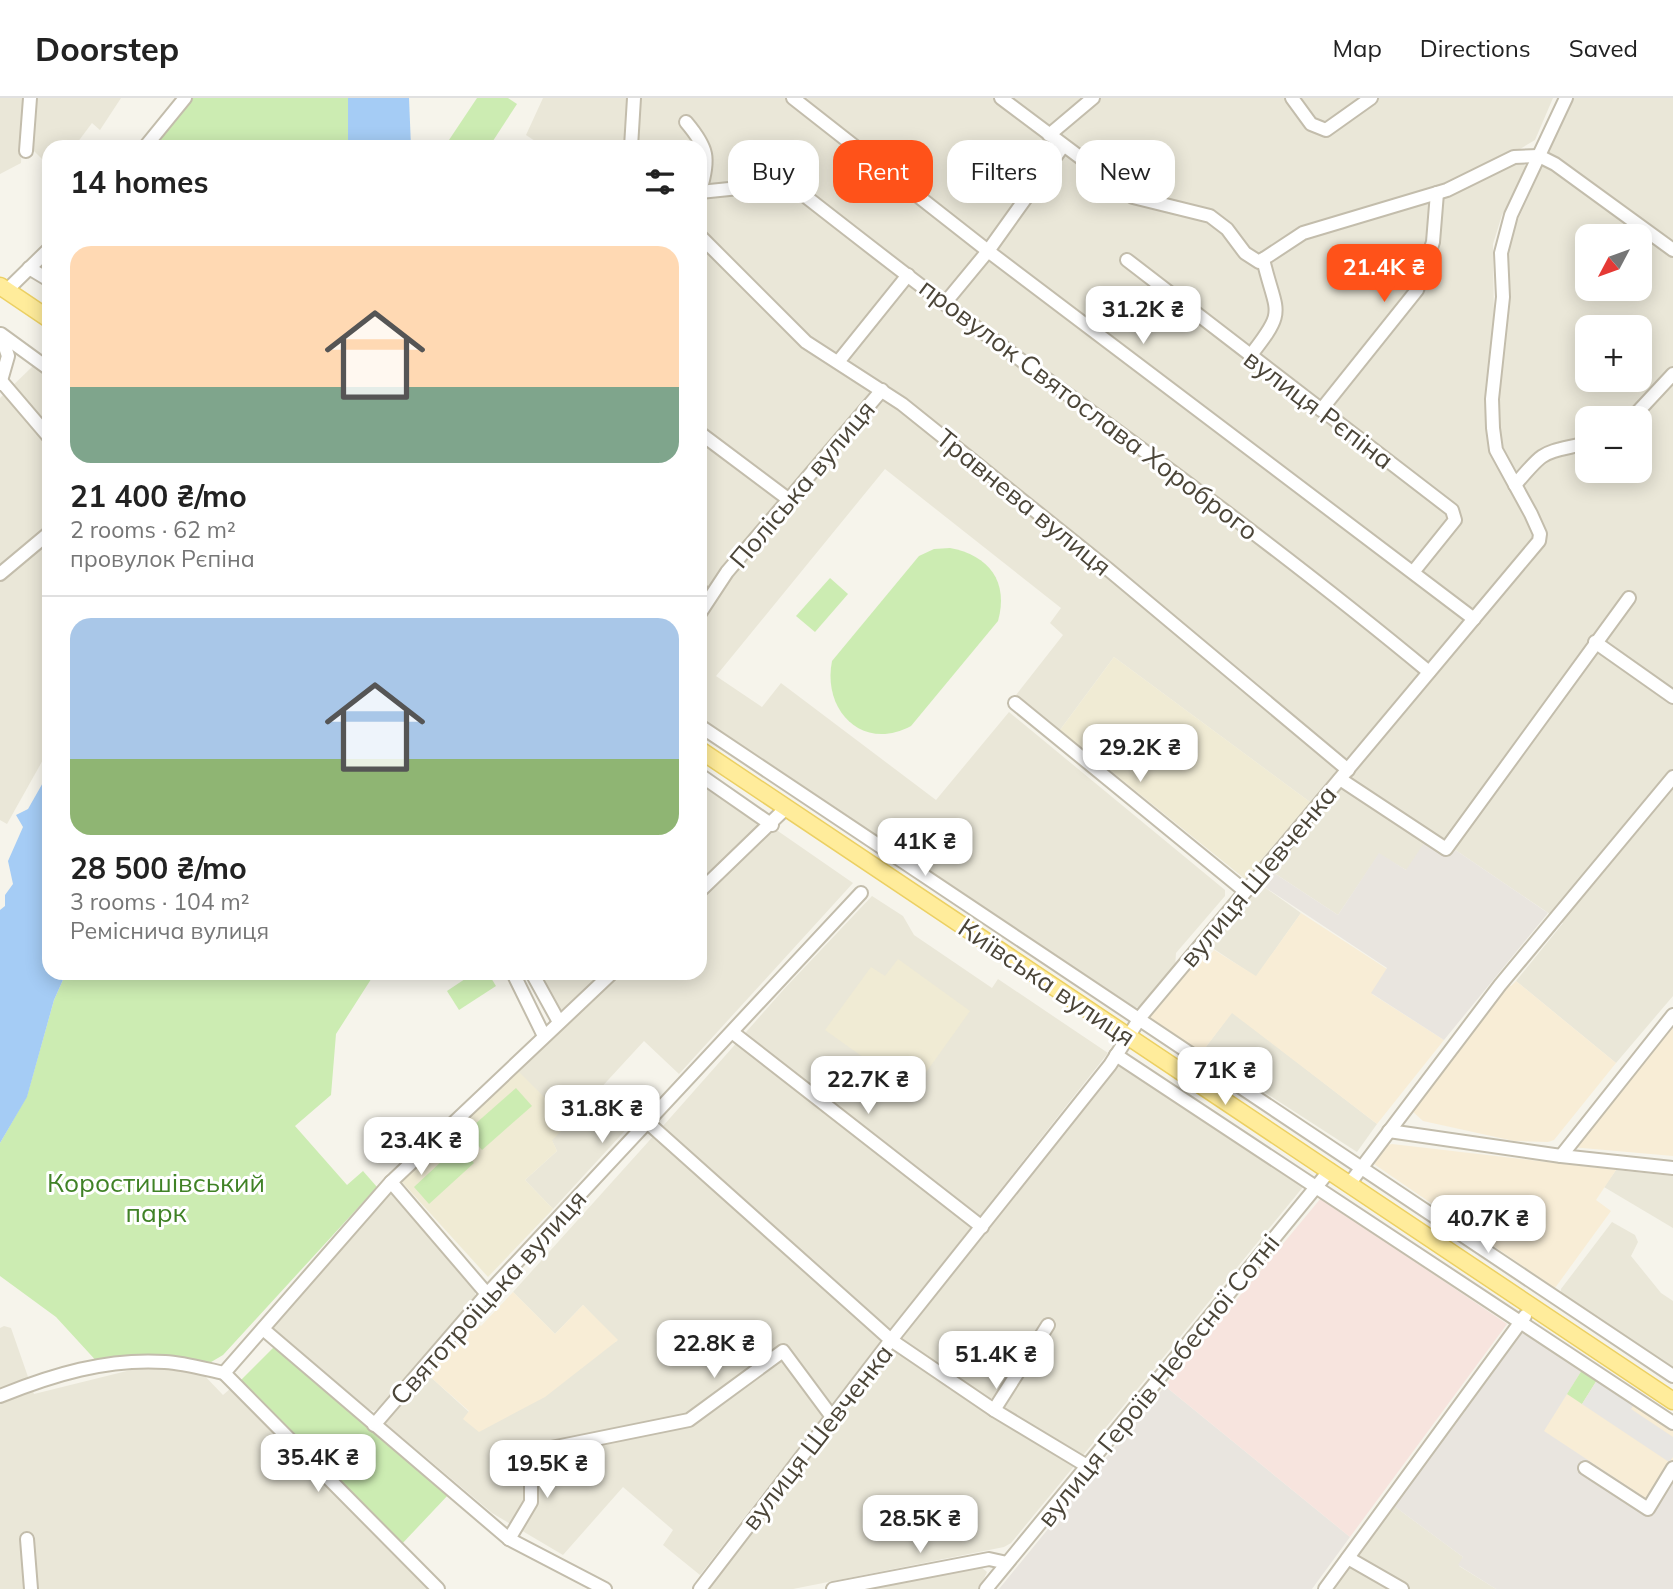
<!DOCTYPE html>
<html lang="en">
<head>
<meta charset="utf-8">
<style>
	:root { --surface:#fff; --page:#f6f6f6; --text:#222; --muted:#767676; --line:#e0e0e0; --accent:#ff5219 }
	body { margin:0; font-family:Mulish,sans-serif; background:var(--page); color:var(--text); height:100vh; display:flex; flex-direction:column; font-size:26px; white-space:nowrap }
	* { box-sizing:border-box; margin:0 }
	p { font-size:23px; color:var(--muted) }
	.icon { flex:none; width:38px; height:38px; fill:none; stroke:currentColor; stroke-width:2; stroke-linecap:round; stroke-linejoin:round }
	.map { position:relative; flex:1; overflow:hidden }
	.side { position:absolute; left:42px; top:42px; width:665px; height:840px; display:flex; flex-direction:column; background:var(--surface); border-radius:21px; box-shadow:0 4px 18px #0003 }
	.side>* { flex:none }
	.top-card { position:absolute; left:728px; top:42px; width:665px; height:63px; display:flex; gap:14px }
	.needle { width:46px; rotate:229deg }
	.controls { position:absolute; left:1575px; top:126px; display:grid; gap:14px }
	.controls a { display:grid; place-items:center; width:77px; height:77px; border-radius:14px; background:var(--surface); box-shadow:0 4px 18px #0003; font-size:35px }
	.price { position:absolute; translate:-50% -60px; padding:0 16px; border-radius:14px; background:#fff; color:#222; font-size:23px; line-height:46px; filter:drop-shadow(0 2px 4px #0008) }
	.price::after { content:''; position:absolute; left:50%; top:42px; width:21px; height:16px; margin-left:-10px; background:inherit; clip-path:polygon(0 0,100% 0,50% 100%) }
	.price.current { background:var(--accent); color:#fff }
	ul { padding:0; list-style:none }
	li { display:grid; align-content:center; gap:14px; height:371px; padding:0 28px }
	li+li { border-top:2px solid var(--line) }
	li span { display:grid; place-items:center; height:217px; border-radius:21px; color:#555 }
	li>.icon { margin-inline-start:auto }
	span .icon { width:126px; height:126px; fill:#fffc; stroke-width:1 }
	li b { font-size:30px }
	h2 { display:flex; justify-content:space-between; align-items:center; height:84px; padding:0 28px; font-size:30px }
	.tag { padding:0 24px; border-radius:21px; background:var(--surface); box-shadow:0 4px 18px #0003; font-size:24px; line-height:63px }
	.tag.current { background:var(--accent); color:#fff }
	header { display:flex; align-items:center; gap:42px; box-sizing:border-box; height:98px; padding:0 35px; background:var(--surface); border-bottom:2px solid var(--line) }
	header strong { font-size:33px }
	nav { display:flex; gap:38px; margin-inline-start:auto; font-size:24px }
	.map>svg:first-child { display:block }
</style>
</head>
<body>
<header>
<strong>Doorstep</strong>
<nav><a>Map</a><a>Directions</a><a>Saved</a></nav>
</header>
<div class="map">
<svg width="1673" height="1491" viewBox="0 0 1673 1491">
	<rect width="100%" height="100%" fill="#f6f4eb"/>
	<g fill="#eae7d8" fill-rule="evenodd">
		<polygon points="0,0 121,0 100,32 92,25 74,49 49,49 49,68 28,47 22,48 21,65 0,76"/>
		<polygon points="543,0 1553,0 1535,42 1515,54 1528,72 1502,117 1493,146 1494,227 1485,315 1486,331 1500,373 1534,430 1533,440 1310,704 1114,559 1060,632 1016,597 1063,537 1050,525 1061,510 885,371 716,578 762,609 781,585 936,702 1009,614 1225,792 1225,798 1176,855 1175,871 1143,908 1135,910 700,622 700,49 544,49 526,37"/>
		<path d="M1573 0H1673V898L1616 965 1516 883 1563 825 1451 749 1442 758 1406 772 1379 756 1338 817 1271 773 1543 441 1544 427 1504 352 1498 326V280L1507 202 1508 144ZM1587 138H1640V191H1587ZM1587 229H1640V282H1587ZM1587 320H1640V373H1587Z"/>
		<polygon points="34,267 49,278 49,651 7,726 0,722 0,300"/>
		<polygon points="700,680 764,724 700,785"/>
		<polygon points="775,731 853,785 679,976 644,943 597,994 632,1025 553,1111 525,1082 557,1053 518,973 622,875 700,875 700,802"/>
		<polygon points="1260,786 1301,815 1256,879 1208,847"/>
		<polygon points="872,798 903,818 914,837 992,890 998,881 1108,955 889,1233 663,1028 785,890"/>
		<polygon points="534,875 603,875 558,915"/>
		<polygon points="1232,914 1377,1026 1357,1054 1202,954"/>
		<polygon points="1120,965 1303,1089 1011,1445 1004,1449 793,1491 709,1491 865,1287"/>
		<polygon points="657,1034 883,1240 700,1477 663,1447 673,1432 623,1389 563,1457 492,1415 384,1324 423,1272 469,1314 617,1243 583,1207 555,1236 513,1194"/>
		<polygon points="1616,1072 1673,1078 1673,1130 1604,1089"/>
		<polygon points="390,1093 474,1188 476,1200 383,1307 374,1313 362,1309 273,1232 272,1227"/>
		<polygon points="1612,1124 1635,1137 1638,1144 1631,1158 1661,1195 1673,1203 1673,1274 1560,1198 1561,1191"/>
		<polygon points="4,1228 11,1230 34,1296 151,1267 202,1275 223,1297 231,1290 428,1491 0,1491 0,1230"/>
		<polygon points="1394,1408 1463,1459 1459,1468 1496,1491 1334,1491"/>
		<polygon points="981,1469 987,1474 979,1491 870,1491"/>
	</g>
	<g fill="#f8edd6">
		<polygon points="1301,815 1387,871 1372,896 1444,942 1377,1026 1232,915 1199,958 1150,925 1146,916 1196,857 1206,862 1214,852 1256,878"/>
		<polygon points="1516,883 1616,965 1554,1042 1548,1044 1514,1043 1423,1023 1410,1011 1507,885 1511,888"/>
		<polygon points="1673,927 1673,1058 1571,1049"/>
		<polygon points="1392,1046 1616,1072 1596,1102 1611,1113 1555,1190 1374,1066 1388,1047"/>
		<polygon points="513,1194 555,1236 583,1207 618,1242 545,1299 479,1334 463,1321 469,1313 426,1275 468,1226 475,1223 481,1228"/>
		<polygon points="1582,1272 1673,1332 1673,1375 1653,1405 1543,1333"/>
	</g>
	<g fill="#e9e5df">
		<polygon points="1424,745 1442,758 1451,749 1548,815 1444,942 1371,895 1387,870 1260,786 1271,773 1338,817 1379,755 1406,772"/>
		<polygon points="1523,1234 1582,1272 1544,1333 1653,1405 1673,1375 1673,1491 1496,1491 1458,1467 1463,1459 1394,1408"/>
		<polygon points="1165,1288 1350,1439 1312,1491 999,1491"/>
	</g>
	<g fill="#f0ebd4">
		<polygon points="1114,559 1310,704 1245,781 1060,632"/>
		<polygon points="898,861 970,913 912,994 825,932 871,869 885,878"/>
		<polygon points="518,973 570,1025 552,1042 557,1053 525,1082 553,1111 488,1179 401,1083"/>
	</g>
	<polygon fill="#f7e4de" points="1321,1100 1507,1226 1350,1439 1165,1288"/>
	<g fill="#ccecb2">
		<polygon points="191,0 348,0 348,49 154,49"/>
		<polygon points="477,0 508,0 517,6 489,49 459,49 449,42"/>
		<path d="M950 450C989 457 1009 484 998 523L911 628C863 654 822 613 832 563L919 458 934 451Z"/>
		<polygon points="830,480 848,496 815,534 796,518"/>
		<polygon points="66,875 375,875 336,936 331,997 295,1028 347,1087 363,1073 377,1089 223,1257 201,1270 100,1267 56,1219 0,1178 0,1045 27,998 54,902"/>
		<polygon points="474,875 488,875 496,888 459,912 447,893"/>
		<polygon points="516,990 532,1008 482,1052 466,1034"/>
		<polygon points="458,1048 474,1065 429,1106 414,1089"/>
		<polygon points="275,1248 450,1395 399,1449 238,1285"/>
		<polygon points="1582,1272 1597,1282 1582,1306 1567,1296"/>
	</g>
	<polygon fill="#e8e6e2" points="1597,1282 1634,1306 1631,1311 1673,1339 1673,1359 1669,1364 1582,1306"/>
	<g fill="#a5ccf5">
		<polygon points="348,0 409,0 411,49 348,49"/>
		<polygon points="49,674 49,875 66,875 54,902 27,999 0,1045 0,812 5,808 5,797 13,786 8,763 23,729 16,717 28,711"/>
	</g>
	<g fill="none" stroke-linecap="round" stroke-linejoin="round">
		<g stroke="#c3bdac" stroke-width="16">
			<g id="minor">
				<polyline points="793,0 988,153 1474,521"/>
				<polyline points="1001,0 1133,99 1210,118 1227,131 1245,155 1259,164 1303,135 1447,92 1514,59 1539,58 1555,66 1673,152"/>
				<polyline points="1292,0 1311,26 1326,32 1371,0"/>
				<path d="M686 24C708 50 710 60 700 93"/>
				<polyline points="1049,37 1093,0"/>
				<polyline points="145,49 185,0"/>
				<polyline points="631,49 634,0"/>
				<path d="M746 52C822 111 896 170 973 227 1127 340 1282 452 1429 574"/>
				<polyline points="26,53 30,0"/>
				<polyline points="700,94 739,90 778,77"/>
				<polyline points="700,138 806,244 902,306 1109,472 1348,672"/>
				<polyline points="1127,162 1452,412 1455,422 1414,473"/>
				<polyline points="29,170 49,182"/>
				<polyline points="6,193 49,151"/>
				<polyline points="945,205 988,153 1063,48"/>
				<polyline points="1,236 49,271"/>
				<path d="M1250 258C1288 210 1276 217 1263 161"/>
				<polyline points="838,264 908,177"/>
				<polyline points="2,284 49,339"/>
				<polyline points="0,286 8,258 1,237"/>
				<polyline points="1321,312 1417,192 1433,144 1437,95"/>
				<polyline points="1632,320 1673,276"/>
				<polyline points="700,335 788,401"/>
				<path d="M1515 387C1546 350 1542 356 1587 345"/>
				<polyline points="0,476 49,435"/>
				<polyline points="700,490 704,508"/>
				<polyline points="700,515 727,474 882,292"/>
				<polyline points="1595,544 1673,599"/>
				<polyline points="1015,605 1245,793"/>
				<polyline points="700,628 1673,1278"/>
				<polyline points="700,677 772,727"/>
				<polyline points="1340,681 1446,751 1629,500"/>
				<polyline points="700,793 786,710"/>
				<polyline points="513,875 544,938"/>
				<polyline points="532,875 559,924"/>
				<polyline points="732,934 982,1129"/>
				<polyline points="1116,957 1673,1325"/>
				<polyline points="646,1023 891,1242 994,1312 1087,1368"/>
				<polyline points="1389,1033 1561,1058 1673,1070"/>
				<polyline points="1561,1058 1673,917"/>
				<polyline points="391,1084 487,1196"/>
				<polyline points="1350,1085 1500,887 1673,679"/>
				<polyline points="263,1231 509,1441 605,1491"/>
				<polyline points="224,1275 391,1084 612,875"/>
				<polyline points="224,1275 438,1491"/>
				<path d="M0 1298C52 1277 107 1260 165 1264 184 1265 205 1271 224 1275"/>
				<polyline points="994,1312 1048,1227"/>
				<polyline points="374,1327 487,1196 861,795"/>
				<polyline points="1585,1370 1648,1411 1673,1370"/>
				<polyline points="27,1441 31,1491"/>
				<polyline points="509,1441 531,1404 531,1384 544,1366 546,1351 689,1322 783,1253 832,1319"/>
				<polyline points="1348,1460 1402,1491"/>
				<polyline points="700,1491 891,1242 1110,967 1142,917 1539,443 1540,436 1531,416 1496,352 1493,330 1492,301 1503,199 1501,155 1511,117 1566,0"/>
				<polyline points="833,1491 989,1461 1007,1465"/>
				<polyline points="986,1491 1330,1072"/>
				<polyline points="1325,1491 1525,1218"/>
			</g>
		</g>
		<g stroke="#ecd063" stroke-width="19">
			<g id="major">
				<polyline points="0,188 49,221"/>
				<polyline points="700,652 1673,1303"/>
			</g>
		</g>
		<use href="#minor" stroke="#fff" stroke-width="12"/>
		<use href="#major" stroke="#ffec9b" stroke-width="16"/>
	</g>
	<g text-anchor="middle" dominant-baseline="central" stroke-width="6" stroke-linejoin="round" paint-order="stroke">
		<g font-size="26" fill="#4b4538" stroke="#fff">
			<text transform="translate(1089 311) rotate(37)">провулок Святослава Хороброго</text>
			<text transform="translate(1319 311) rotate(37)">вулиця Рєпіна</text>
			<text transform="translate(802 386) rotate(-50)">Поліська вулиця</text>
			<text transform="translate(1024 404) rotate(39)">Травнева вулиця</text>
			<text transform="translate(1258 778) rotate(-50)">вулиця Шевченка</text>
			<text transform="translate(1047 884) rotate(34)">Київська вулиця</text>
			<text transform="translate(488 1199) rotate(-48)">Святотроїцька вулиця</text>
			<text transform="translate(1158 1282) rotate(-51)">вулиця Героїв Небесної Сотні</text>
			<text transform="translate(817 1339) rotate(-52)">вулиця Шевченка</text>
		</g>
		<g font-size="26" fill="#408226" stroke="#fff">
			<text x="156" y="1084">Коростишівський<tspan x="156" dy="30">парк</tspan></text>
		</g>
	</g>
</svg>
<div class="controls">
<a><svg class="needle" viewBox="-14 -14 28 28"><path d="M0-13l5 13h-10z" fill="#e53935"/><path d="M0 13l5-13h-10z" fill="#767676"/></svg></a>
<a>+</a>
<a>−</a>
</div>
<b class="price current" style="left:1384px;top:206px">21.4K ₴</b>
<b class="price" style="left:1143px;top:248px">31.2K ₴</b>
<b class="price" style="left:1140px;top:686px">29.2K ₴</b>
<b class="price" style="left:925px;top:780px">41K ₴</b>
<b class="price" style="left:1225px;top:1009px">71K ₴</b>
<b class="price" style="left:868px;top:1018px">22.7K ₴</b>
<b class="price" style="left:602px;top:1047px">31.8K ₴</b>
<b class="price" style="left:421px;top:1079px">23.4K ₴</b>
<b class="price" style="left:1488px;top:1157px">40.7K ₴</b>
<b class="price" style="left:714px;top:1282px">22.8K ₴</b>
<b class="price" style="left:996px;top:1293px">51.4K ₴</b>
<b class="price" style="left:318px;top:1396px">35.4K ₴</b>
<b class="price" style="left:547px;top:1402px">19.5K ₴</b>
<b class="price" style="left:920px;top:1457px">28.5K ₴</b>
<div class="top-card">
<a class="tag">Buy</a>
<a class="tag current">Rent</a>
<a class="tag">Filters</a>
<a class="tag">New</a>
</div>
<section class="side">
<h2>14 homes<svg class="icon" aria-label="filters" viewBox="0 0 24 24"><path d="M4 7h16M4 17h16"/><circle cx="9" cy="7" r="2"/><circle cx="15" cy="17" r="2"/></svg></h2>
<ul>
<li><span style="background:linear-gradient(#ffd9b3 65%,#7fa58c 0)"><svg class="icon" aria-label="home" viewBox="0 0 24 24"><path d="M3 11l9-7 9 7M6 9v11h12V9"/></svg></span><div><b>21 400 ₴/mo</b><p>2 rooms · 62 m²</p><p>провулок Рєпіна</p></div></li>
<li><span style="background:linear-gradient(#a9c7e8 65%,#8fb573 0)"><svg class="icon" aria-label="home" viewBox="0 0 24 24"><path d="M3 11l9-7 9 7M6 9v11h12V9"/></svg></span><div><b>28 500 ₴/mo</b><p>3 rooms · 104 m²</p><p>Реміснича вулиця</p></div></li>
</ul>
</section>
</div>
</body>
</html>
